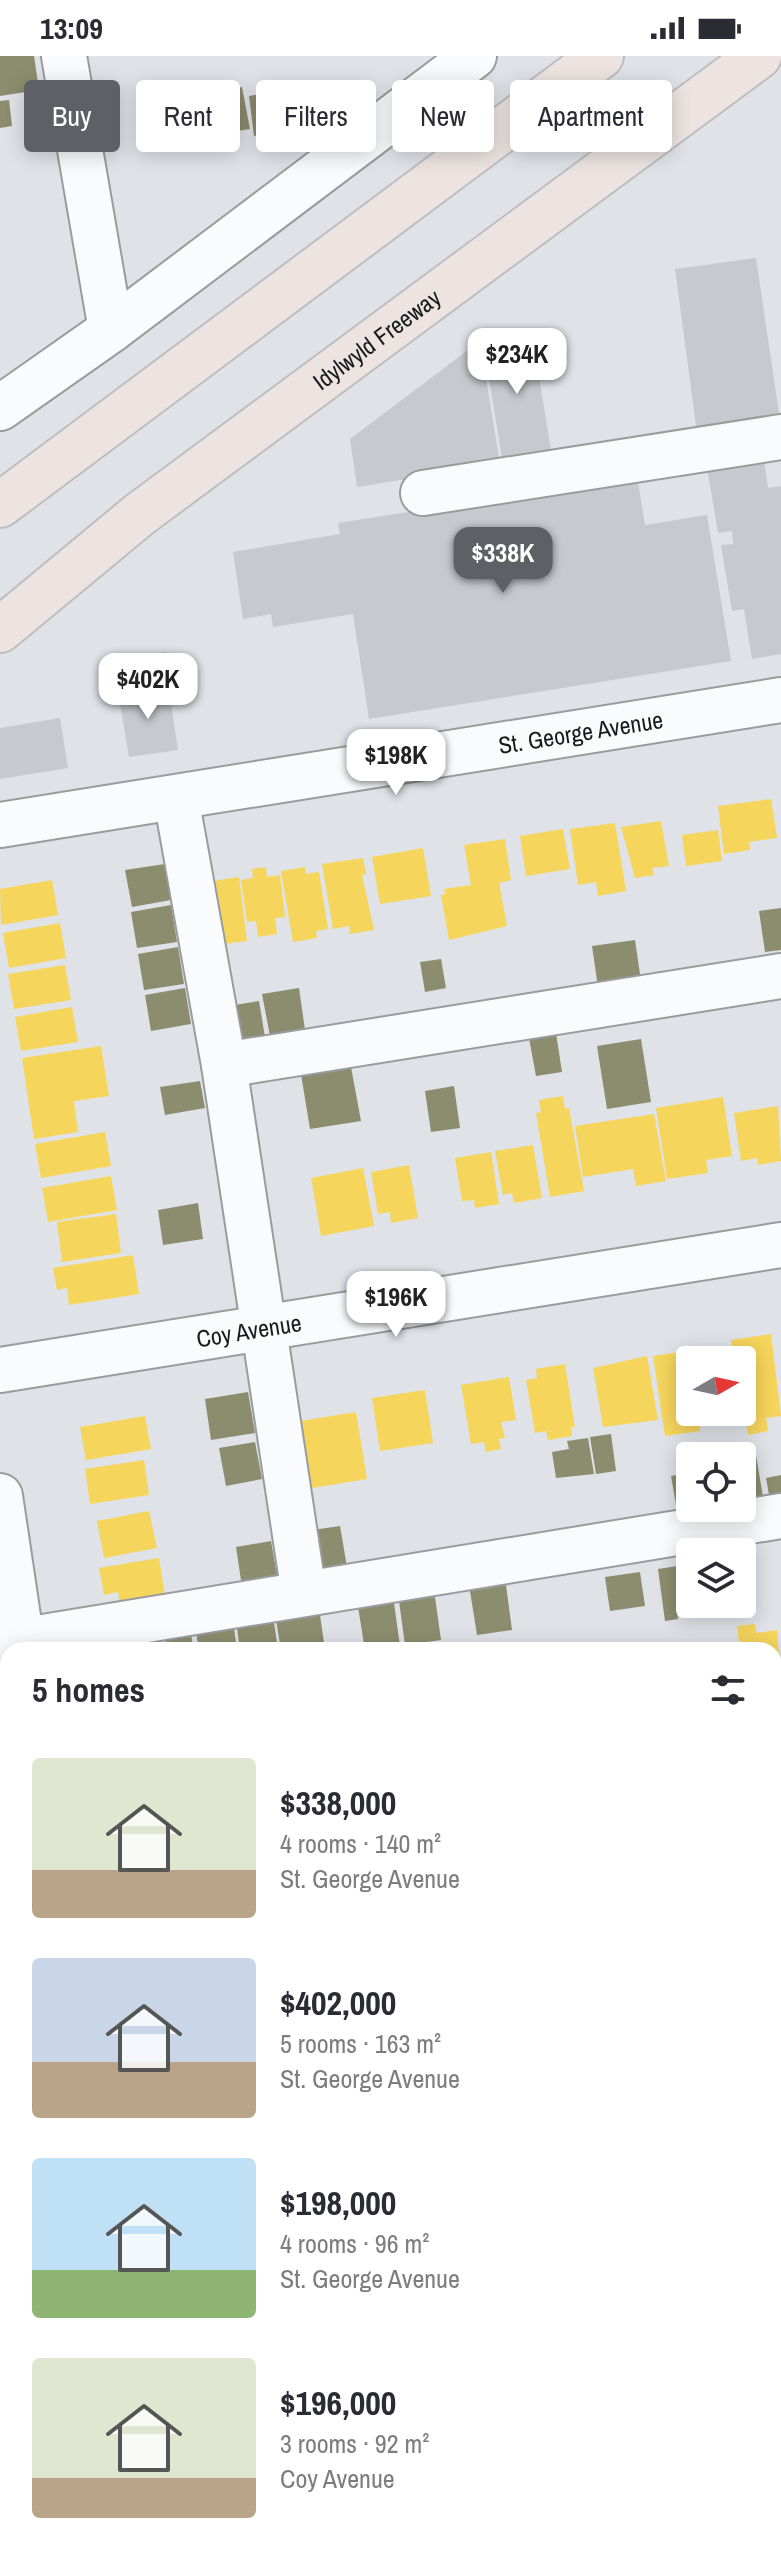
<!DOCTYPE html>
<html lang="en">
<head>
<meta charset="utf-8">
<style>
	:root { --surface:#fff; --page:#f2f2f3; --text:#2b2b33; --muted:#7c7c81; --accent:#5d6064 }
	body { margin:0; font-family:"Archivo Narrow",sans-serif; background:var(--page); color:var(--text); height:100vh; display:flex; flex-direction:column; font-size:30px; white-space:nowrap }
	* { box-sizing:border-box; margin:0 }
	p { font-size:26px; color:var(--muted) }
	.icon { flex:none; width:44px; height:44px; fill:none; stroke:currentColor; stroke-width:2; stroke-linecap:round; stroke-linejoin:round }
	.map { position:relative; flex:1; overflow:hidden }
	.details { position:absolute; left:0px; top:1586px; width:782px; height:914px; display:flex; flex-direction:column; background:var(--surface); border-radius:24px 24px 0 0; box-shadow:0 4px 20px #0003 }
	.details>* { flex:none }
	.top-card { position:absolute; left:24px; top:24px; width:734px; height:72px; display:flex; gap:16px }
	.needle { width:52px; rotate:81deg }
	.buttons { position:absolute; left:676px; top:1290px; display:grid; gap:16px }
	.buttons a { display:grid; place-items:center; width:80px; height:80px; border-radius:8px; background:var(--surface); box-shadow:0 4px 20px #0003; font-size:40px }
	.price { position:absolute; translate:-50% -68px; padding:0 18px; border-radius:16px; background:#fff; color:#222; font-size:26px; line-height:52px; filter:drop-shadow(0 2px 4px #0008) }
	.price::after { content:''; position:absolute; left:50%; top:48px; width:24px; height:18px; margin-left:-12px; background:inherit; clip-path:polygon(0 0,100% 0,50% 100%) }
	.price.on { background:var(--accent); color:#fff }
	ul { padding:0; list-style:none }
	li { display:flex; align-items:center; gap:24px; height:200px; padding:0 32px }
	li span { display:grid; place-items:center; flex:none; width:224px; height:160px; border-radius:8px; color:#555 }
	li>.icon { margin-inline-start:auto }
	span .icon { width:96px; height:96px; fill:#fffc; stroke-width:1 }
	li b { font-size:34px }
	h2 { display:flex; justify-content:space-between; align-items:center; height:96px; padding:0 32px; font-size:34px }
	.pill { padding:0 28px; border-radius:8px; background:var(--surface); box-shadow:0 4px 20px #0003; font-size:28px; line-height:72px }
	.pill.on { background:var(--accent); color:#fff }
	.status { display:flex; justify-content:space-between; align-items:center; height:56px; padding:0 40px; background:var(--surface); direction:ltr }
	.status svg { height:22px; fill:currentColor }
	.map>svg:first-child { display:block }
</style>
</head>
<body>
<div class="status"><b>13:09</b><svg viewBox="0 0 49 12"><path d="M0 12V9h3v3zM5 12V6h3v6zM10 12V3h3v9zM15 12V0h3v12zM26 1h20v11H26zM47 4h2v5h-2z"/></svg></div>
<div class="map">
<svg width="781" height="2499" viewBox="0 0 781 2499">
	<rect width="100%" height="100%" fill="#dfe3e8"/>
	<polygon fill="#c0ded0" points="781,2039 781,2499 710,2499 709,2492 774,2492 774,2041"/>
	<g fill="#f6d55c">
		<polygon points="771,743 777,782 749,786 750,794 724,798 718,750"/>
		<polygon points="661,765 669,810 652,812 654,819 635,822 621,771"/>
		<polygon points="615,767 626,835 598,840 596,826 578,829 570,773"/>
		<polygon points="563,773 570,813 526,820 520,780"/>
		<polygon points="718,774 722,805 686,810 682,779"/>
		<polygon points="505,783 511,824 499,827 507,870 449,884 441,839 445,838 444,833 471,829 464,789"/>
		<polygon points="423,792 431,840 380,848 372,801"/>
		<polygon points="363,802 366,818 362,819 374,874 350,878 349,870 333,873 322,808"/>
		<polygon points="266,811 267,821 280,819 285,861 275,862 277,878 258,881 256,865 247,866 241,824 253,822 252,813"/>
		<polygon points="305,811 306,818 319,816 328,873 316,875 317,882 293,886 281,815"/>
		<polygon points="239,821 247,885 209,890 213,825"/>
		<polygon points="52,824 58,859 1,869 0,833"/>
		<polygon points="60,867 66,902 9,912 3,877"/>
		<polygon points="65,909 71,944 14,953 8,918"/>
		<polygon points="72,951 78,986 21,995 15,961"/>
		<polygon points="101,990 109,1040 74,1045 78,1076 34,1083 22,1002"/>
		<polygon points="563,1040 565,1053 569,1052 584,1135 550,1141 536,1057 541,1056 539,1044"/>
		<polygon points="723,1041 732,1100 706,1104 708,1117 667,1123 656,1052"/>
		<polygon points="778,1050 781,1105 758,1109 757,1102 741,1105 734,1057"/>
		<polygon points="654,1058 666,1125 636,1130 633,1113 583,1121 575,1070"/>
		<polygon points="105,1076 111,1110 41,1122 35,1088"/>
		<polygon points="533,1089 542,1142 514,1147 512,1137 503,1139 495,1095"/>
		<polygon points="491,1096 499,1148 475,1152 474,1144 462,1145 455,1102"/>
		<polygon points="409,1109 418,1162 391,1167 390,1156 378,1158 371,1116"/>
		<polygon points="363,1112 374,1170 321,1180 311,1122"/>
		<polygon points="111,1120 117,1154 48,1166 42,1132"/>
		<polygon points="116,1158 121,1197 62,1206 57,1166"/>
		<polygon points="133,1199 139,1238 69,1249 67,1232 57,1234 53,1212"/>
		<polygon points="771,1278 781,1360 766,1362 768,1375 748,1379 746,1365 727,1368 725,1356 742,1356 742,1304 734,1304 731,1284"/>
		<polygon points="687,1295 690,1356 697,1356 700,1375 665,1380 653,1300"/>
		<polygon points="647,1300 658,1364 603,1371 593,1312"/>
		<polygon points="565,1308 575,1371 571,1371 572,1380 548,1384 546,1375 535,1377 526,1324 537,1322 536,1313"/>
		<polygon points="509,1321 516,1364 501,1366 505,1382 499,1383 501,1393 486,1396 484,1386 471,1388 461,1329"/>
		<polygon points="425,1334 433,1387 380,1395 372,1342"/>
		<polygon points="356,1356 367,1423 300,1434 288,1367"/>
		<polygon points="145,1360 151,1393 86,1404 80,1371"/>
		<polygon points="144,1404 149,1439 90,1448 85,1413"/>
		<polygon points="149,1455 157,1492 104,1502 97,1465"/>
		<polygon points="159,1502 166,1547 121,1555 118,1536 104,1539 99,1512"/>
		<polygon points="755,1568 756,1577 777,1574 781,1630 774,1631 774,1594 740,1594 737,1570"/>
		<polygon points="781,1833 781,1932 779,1932 774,1899 774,1834"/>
		<polygon points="5,1967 8,2019 0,2020 0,1968"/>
		<polygon points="8,2169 8,2211 0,2213 0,2171"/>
		<polygon points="8,2260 8,2294 0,2296 0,2261"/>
		<polygon points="8,2322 8,2366 0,2367 0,2323"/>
		<polygon points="8,2377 8,2439 0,2440 0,2378"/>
		<polygon points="8,2444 8,2492 32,2492 33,2499 0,2499 0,2446"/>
		<polygon points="293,2492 351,2492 352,2499 294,2499"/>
	</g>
	<g fill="#8c8c6e">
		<polygon points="0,0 34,0 39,34 0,40"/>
		<polygon points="242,31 250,73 217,78 210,37"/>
		<polygon points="291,33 297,73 254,80 249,40"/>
		<polygon points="9,44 12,70 0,72 0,45"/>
		<polygon points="165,808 171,844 132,851 125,814"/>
		<polygon points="171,849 177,886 137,892 131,856"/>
		<polygon points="781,852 781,894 765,896 759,855"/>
		<polygon points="635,884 641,925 598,931 592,890"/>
		<polygon points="178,891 184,928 144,934 138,898"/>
		<polygon points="441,903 446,932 425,936 420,906"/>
		<polygon points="185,932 191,968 151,975 145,939"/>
		<polygon points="299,932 305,974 270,980 262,938"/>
		<polygon points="259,945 266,987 230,993 223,951"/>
		<polygon points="556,977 562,1016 536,1020 529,982"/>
		<polygon points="641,983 651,1046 607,1053 597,990"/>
		<polygon points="351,1011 361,1065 310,1073 301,1018"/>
		<polygon points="200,1025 205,1052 165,1059 160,1031"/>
		<polygon points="454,1030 460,1072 431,1076 425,1035"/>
		<polygon points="198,1147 203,1183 163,1189 158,1154"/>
		<polygon points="248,1336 255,1377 211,1384 205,1343"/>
		<polygon points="611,1378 616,1415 596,1418 590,1381"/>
		<polygon points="588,1382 594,1418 556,1422 552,1396 569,1393 567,1385"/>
		<polygon points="255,1386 262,1423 226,1430 219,1392"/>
		<polygon points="755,1393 763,1441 742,1444 742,1400 719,1398"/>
		<polygon points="690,1417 690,1452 712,1452 678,1460 671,1420"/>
		<polygon points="781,1419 781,1448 771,1450 766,1422"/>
		<polygon points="340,1470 347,1511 312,1517 306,1475"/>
		<polygon points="271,1485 278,1525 242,1531 236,1491"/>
		<polygon points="748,1489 754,1528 742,1530 742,1496 726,1496 726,1493"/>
		<polygon points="690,1508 690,1547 676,1549 678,1563 665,1565 658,1513"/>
		<polygon points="640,1516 645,1550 610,1555 605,1521"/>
		<polygon points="506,1529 512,1574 477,1579 470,1535"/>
		<polygon points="435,1541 441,1584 405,1589 399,1545"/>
		<polygon points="394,1547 400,1590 365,1594 358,1551"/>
		<polygon points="319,1552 325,1594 281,1594 275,1558"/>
		<polygon points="273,1559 278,1594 240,1594 236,1565"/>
		<polygon points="233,1565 237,1594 199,1594 195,1571"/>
		<polygon points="189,1569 194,1594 167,1594 163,1573"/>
		<polygon points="779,1937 781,1997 774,1998 774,1938"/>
		<polygon points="451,2492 488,2492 489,2499 452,2499"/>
	</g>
	<g fill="#c6c9cd">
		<polygon points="756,202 780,364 697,377 675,213"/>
		<polygon points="531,273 552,400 503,408 482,281"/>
		<polygon points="480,285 500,408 357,431 350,383"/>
		<polygon points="763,398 768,432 781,430 781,598 752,603 744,553 732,555 721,489 733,488 732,475 718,477 707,411"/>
		<polygon points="637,420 645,469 707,459 731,605 369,663 353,558 273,571 271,558 243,563 233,496 340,478 338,467"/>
		<polygon points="166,596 168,618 134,622 132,600"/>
		<polygon points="168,628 178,694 129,701 118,636"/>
		<polygon points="60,662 68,712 0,723 0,672"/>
	</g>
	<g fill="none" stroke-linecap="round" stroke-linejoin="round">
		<g stroke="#999c9f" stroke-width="48">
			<g id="minor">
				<polyline points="64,0 111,274"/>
				<polyline points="0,352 111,274 474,0"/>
				<polyline points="423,437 781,381"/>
				<polyline points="176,742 224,1009 304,1538"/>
				<path id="s1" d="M0 769 781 644"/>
				<polyline points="224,1009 781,920"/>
				<path id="s2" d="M0 1314 781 1189"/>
				<polyline points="0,1440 23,1594"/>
				<polyline points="0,1588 781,1460"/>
				<polyline points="774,2025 781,2024"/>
				<polyline points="0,2150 8,2148"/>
				<polyline points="162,2492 163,2499"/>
				<polyline points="431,2492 432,2499"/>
				<polyline points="685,2492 686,2499"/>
			</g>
		</g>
		<g stroke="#bdbec1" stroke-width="48">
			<g id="major">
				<polyline points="774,1729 781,1728"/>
				<polyline points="0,1854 8,1853"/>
			</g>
		</g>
		<g stroke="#bdbec1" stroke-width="48">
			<g id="highway">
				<polyline points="0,449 601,0"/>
				<path id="s3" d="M0 574 140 458 759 0"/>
			</g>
		</g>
		<use href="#minor" stroke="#fafbfc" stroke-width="44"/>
		<use href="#major" stroke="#f3edec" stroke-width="44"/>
		<use href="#highway" stroke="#ede4e2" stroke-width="44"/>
	</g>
	<g text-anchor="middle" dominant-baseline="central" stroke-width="8" stroke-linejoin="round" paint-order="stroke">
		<g font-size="24" fill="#171a1d" stroke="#dbe3ec">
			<text stroke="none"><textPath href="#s3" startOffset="476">Idylwyld Freeway</textPath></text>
			<text stroke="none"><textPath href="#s1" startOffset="588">St. George Avenue</textPath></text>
			<text stroke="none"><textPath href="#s2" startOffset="252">Coy Avenue</textPath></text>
		</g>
	</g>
</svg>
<div class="buttons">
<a><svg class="needle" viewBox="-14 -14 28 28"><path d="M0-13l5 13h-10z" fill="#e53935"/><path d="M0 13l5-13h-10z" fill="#7c7c81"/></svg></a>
<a><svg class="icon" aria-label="locate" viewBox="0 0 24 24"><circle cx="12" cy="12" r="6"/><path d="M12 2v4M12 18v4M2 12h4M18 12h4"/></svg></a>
<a><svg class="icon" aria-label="layers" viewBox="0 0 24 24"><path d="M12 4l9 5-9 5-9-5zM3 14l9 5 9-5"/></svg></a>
</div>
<b class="price" style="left:517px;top:340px">$234K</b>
<b class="price on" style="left:503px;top:539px">$338K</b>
<b class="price" style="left:148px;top:665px">$402K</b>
<b class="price" style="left:396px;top:741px">$198K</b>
<b class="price" style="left:396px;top:1283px">$196K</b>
<div class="top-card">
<a class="pill on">Buy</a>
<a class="pill">Rent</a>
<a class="pill">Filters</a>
<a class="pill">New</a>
<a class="pill">Apartment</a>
</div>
<section class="details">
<h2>5 homes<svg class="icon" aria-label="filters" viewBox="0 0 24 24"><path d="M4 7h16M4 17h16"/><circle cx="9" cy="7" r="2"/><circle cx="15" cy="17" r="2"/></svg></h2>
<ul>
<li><span style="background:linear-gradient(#dfe7d0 70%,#b9a48a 0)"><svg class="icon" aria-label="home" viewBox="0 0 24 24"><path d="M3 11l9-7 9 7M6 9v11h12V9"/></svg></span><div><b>$338,000</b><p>4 rooms · 140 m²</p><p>St. George Avenue</p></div></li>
<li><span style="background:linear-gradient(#c9d6e8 65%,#b9a48a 0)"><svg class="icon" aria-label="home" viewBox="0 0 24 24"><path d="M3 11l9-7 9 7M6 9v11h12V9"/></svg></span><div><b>$402,000</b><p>5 rooms · 163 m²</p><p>St. George Avenue</p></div></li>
<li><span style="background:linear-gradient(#bfe0f5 70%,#8fb573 0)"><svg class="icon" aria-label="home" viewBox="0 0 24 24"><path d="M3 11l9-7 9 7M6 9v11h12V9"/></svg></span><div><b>$198,000</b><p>4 rooms · 96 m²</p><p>St. George Avenue</p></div></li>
<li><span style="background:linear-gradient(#dfe7d0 75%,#b9a48a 0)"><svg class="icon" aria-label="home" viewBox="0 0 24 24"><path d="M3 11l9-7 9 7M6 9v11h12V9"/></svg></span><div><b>$196,000</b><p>3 rooms · 92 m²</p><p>Coy Avenue</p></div></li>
</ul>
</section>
</div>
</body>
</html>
